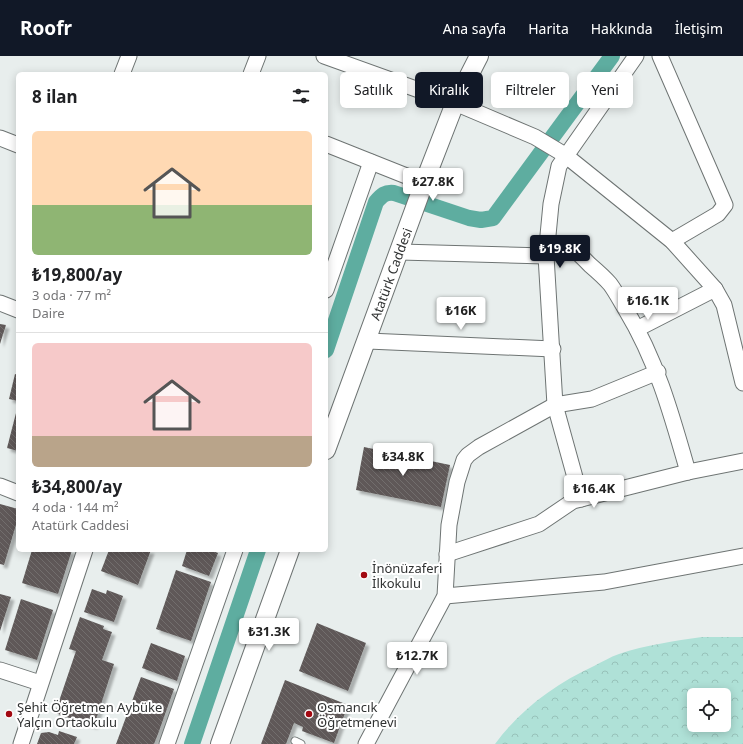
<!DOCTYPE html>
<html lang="tr">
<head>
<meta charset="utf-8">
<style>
	:root { --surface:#fff; --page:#f2f2f2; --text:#202124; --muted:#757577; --line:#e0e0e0; --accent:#111827 }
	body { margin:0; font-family:"Noto Sans",sans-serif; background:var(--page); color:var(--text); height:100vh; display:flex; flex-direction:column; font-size:15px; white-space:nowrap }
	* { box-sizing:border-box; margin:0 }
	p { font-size:13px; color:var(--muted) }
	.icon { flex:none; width:22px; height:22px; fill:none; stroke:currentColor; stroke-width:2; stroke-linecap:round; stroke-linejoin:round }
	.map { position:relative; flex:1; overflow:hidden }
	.drawer { position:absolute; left:16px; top:16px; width:312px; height:480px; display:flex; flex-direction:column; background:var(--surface); border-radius:6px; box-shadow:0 2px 10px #0003 }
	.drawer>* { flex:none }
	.hud { position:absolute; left:340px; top:16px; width:343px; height:36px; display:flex; gap:8px }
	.tools { position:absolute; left:687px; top:632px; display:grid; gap:8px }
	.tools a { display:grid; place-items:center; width:44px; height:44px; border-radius:6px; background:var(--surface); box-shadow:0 2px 10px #0003; font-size:20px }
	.price { position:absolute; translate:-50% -34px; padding:0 9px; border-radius:4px; background:#fff; color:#222; font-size:13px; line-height:26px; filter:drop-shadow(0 1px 2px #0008) }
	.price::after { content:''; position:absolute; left:50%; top:24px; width:12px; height:9px; margin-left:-6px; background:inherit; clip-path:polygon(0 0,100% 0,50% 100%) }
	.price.selected { background:var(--accent); color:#fff }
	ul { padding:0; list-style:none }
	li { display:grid; align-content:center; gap:8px; height:212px; padding:0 16px }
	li+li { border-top:1px solid var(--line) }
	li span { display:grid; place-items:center; height:124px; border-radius:6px; color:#555 }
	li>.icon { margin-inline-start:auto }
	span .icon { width:72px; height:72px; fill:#fffc; stroke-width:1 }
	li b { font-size:17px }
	h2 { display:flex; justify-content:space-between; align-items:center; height:48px; padding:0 16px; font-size:17px }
	.pill { padding:0 14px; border-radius:6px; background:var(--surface); box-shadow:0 2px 10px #0003; font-size:14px; line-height:36px }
	.pill.selected { background:var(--accent); color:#fff }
	header { display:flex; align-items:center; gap:24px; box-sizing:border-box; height:56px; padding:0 20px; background:var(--accent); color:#fff }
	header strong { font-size:19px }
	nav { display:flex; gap:22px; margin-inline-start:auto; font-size:14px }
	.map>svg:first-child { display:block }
</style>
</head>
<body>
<header>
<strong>Roofr</strong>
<nav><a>Ana sayfa</a><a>Harita</a><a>Hakkında</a><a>İletişim</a></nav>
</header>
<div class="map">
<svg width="743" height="688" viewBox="0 0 743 688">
	<defs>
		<pattern id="forest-crowns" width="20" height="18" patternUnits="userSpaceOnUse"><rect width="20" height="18" fill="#afe1d7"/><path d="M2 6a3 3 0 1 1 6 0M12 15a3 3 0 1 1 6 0" fill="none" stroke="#97c2b9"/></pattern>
		<pattern id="building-back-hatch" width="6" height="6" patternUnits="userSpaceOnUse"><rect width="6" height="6" fill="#5e5958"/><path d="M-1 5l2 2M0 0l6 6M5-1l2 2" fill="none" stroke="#726e6d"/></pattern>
		<filter id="shadow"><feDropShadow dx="3.5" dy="3.5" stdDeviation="1" flood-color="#0004"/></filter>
	</defs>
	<rect width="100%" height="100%" fill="#e8eeed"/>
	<path fill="url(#forest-crowns)" fill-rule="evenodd" d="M702 581H743V688H495C521 653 555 628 594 610 602 606 610 601 619 598 646 589 674 585 702 581ZM694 639H724V669H694Z"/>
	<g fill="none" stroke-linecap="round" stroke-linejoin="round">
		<g stroke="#5eada0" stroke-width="16">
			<path d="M326 294 376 146C382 139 385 136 394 137L469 162 481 164 493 162 612 0"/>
			<polyline points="192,688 258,494"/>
		</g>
	</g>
	<g fill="url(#building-back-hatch)" filter="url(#shadow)">
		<polygon points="0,268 6,269 0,288"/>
		<polygon points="15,318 18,319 18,345 9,343"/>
		<polygon points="16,357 18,357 18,395 7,392"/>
		<polygon points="364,391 450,409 441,451 356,434"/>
		<polygon points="0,448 18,453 18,462 4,509 0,508"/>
		<polygon points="32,494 72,494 58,538 22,527"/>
		<polygon points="109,494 151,494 138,529 101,515"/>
		<polygon points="187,494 210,494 218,497 209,520 182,510"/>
		<polygon points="176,514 211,526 191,585 156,573"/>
		<polygon points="92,533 106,538 107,534 123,540 114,566 84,556"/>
		<polygon points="0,538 11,541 0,575"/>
		<polygon points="21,543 53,554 37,604 5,594"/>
		<polygon points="80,561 104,570 103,573 112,576 102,604 114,608 94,670 55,657 76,595 69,593"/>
		<polygon points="317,567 366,587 348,635 299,615"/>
		<polygon points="151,587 185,600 177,625 142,612"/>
		<polygon points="141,621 174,633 158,678 154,688 116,688"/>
		<polygon points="285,624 348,649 334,687 302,675 303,671 294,667 286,688 261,688"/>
		<polygon points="59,675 77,681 74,688 37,688 41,677 49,676 58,679"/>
	</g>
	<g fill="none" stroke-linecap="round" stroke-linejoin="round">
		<g stroke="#6e7473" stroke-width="9">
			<polyline id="service" points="295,685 301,688"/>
		</g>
		<g stroke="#6e7473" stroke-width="17">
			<g id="minor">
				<polyline points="324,0 455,47 535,81 565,99 672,185 715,233 724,249 743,327"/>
				<polyline points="660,0 725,149 718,158 672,185"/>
				<polyline points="122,18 129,0"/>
				<polyline points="251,18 258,0"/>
				<polyline points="0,82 18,89"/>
				<polyline points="326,88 424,127"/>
				<path d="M400 196 546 200C567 181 573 192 590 209 597 215 604 221 610 228 616 236 621 246 626 254 657 305 672 360 688 416"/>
				<polyline points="326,234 371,106"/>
				<polyline points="0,247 18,254"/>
				<polyline points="637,273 715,233"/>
				<polyline points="368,285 553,293"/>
				<polyline points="0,430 18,437"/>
				<polyline points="581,443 555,349 546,200 551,148 559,110 636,0"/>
				<polyline points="447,498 539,468 573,445 688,416 743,405"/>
				<polyline points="445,540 604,526 743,500"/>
				<polyline points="0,614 40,627"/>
				<polyline points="21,688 85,494"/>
				<polyline points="167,688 235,494"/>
				<polyline points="366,688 445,540 449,469 457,426 464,404 468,399 479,391 555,349 592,343 658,316"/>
			</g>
		</g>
		<g stroke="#6e7473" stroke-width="20">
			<g id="tertiary">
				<polyline points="326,394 424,127 455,47 479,0"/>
				<polyline points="220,688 290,494"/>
			</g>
		</g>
		<use href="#service" stroke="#fff" stroke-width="7"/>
		<use href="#minor" stroke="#fff" stroke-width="15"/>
		<use href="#tertiary" stroke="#fff" stroke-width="18"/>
	</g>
	<g fill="#a20811" stroke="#fff" stroke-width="1.5">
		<circle cx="364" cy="519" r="4"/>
		<circle cx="9" cy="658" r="4"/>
		<circle cx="309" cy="658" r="4"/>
	</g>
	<g text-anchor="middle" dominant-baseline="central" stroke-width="4" stroke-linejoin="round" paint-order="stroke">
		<g font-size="13" fill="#303232" stroke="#fff">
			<text transform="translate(391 218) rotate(-70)">Atatürk Caddesi</text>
		</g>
		<g font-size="13" fill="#303232" stroke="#fff" text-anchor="start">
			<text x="372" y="512">İnönüzaferi<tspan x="372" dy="15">İlkokulu</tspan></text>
			<text x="17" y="651">Şehit Öğretmen Aybüke<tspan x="17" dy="15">Yalçın Ortaokulu</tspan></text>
			<text x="317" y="651">Osmancık<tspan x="317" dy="15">Öğretmenevi</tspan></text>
		</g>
	</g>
</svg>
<div class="tools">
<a><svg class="icon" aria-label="locate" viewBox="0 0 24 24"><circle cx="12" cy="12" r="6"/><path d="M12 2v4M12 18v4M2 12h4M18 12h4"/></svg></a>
</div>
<b class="price" style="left:433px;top:146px">₺27.8K</b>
<b class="price selected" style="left:560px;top:213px">₺19.8K</b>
<b class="price" style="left:648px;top:265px">₺16.1K</b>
<b class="price" style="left:461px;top:275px">₺16K</b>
<b class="price" style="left:403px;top:421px">₺34.8K</b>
<b class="price" style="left:594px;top:453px">₺16.4K</b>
<b class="price" style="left:269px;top:596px">₺31.3K</b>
<b class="price" style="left:417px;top:620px">₺12.7K</b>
<div class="hud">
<a class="pill">Satılık</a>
<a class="pill selected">Kiralık</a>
<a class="pill">Filtreler</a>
<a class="pill">Yeni</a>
</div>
<section class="drawer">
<h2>8 ilan<svg class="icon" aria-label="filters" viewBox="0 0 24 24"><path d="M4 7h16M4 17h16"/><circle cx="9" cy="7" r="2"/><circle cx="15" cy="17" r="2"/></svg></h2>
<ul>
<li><span style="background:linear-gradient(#ffd9b3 60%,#8fb573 0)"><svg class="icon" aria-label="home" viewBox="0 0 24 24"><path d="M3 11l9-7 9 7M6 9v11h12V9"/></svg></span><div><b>₺19,800/ay</b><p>3 oda · 77 m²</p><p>Daire</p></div></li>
<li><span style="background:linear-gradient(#f6c9c9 75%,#b9a48a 0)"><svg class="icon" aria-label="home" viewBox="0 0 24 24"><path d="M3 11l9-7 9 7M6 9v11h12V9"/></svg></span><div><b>₺34,800/ay</b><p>4 oda · 144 m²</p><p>Atatürk Caddesi</p></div></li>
</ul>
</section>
</div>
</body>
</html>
